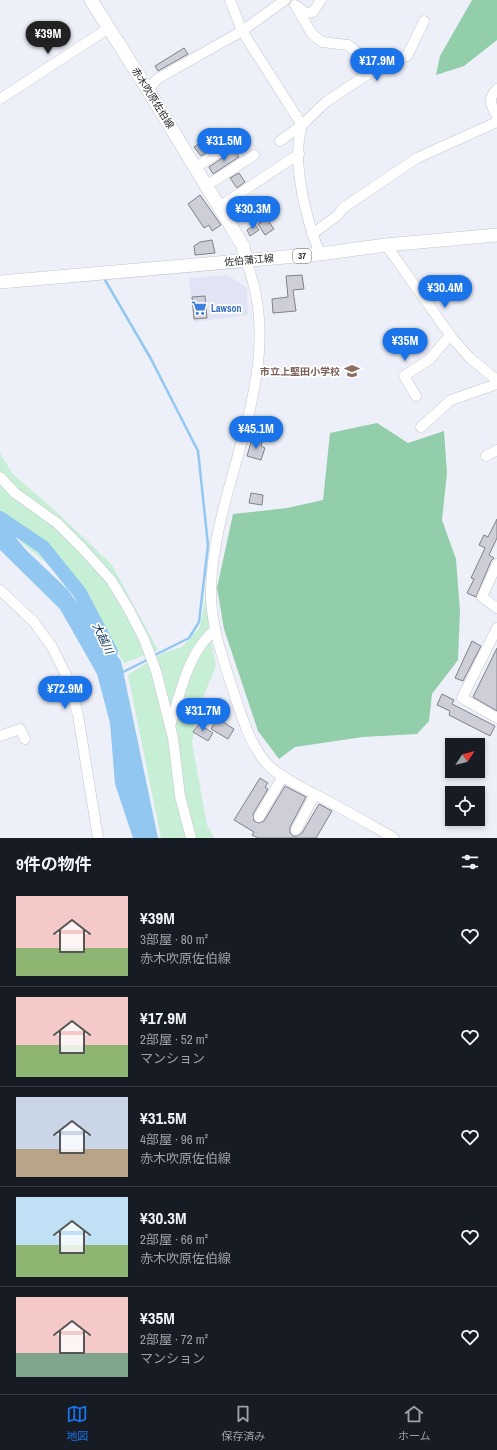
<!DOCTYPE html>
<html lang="ja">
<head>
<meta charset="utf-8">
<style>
	:root { --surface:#171b24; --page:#20242c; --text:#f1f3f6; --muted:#9ea1a6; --line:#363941; --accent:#1a73e8 }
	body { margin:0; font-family:"Archivo Narrow","Noto Sans JP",sans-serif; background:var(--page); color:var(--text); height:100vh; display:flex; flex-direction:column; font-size:15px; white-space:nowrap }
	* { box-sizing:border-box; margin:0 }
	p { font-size:13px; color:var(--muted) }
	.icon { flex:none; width:22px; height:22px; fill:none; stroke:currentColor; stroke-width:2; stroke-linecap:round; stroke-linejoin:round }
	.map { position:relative; height:838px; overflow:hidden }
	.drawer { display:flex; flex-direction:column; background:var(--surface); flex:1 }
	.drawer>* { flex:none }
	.needle { width:26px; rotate:54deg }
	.buttons { position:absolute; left:445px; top:738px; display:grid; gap:8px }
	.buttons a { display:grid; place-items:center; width:40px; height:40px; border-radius:0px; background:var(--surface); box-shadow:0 2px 6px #0003; font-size:20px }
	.price { position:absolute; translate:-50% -34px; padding:0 9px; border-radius:14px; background:var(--accent); color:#fff; font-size:13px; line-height:26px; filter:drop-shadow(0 1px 2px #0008) }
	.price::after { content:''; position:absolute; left:50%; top:24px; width:12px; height:9px; margin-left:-6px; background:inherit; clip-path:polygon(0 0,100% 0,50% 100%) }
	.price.on { background:#222; color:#fff }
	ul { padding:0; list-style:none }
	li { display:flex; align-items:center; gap:12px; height:100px; padding:0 16px }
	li+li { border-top:1px solid var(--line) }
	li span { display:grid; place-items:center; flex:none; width:112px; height:80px; border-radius:0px; color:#555 }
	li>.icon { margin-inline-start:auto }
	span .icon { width:48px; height:48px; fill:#fffc; stroke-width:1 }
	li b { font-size:17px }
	h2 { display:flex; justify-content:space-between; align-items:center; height:48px; padding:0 16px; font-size:17px }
	.menu { display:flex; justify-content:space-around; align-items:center; height:56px; border-top:1px solid var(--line); background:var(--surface); font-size:11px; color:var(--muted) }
	.menu a { display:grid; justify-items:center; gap:2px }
	.menu .on { color:var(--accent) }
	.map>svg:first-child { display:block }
</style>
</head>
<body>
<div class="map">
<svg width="497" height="838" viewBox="0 0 497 838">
	<rect width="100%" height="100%" fill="#eef0f9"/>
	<polygon fill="#e1e4f4" points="228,275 247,288 248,315 194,322 189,278"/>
	<g fill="#c6efd5">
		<polygon points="0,453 13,474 60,515 112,565 158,650 124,663 83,592 23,544 0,514"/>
		<polygon points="207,590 211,641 216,666 198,709 192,743 207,825 214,838 161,838 128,675 161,654 182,647 200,627"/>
	</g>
	<g fill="#92cea9">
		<polygon points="472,0 497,0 497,40 464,66 436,75 440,56"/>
		<polygon points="377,423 408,443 444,431 447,473 442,520 456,559 460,611 458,660 432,694 429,721 417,734 363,737 295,747 279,759 258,731 224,629 217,588 233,514 287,508 323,500 330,433"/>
	</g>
	<polygon fill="#92c7f1" points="0,518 25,549 67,589 121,661 158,838 133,838 115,784 110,723 97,674 60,609 0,550"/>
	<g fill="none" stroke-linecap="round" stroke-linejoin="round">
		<g stroke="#92c7f1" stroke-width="2.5">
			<polyline points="105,280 151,359 198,451 208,545 199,622 189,638 153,656"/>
			<polyline points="121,673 149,659"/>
		</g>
		<polyline stroke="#92c7f1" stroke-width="14" points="0,518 43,547 80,593 111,652"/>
	</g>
	<g fill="#cdced7" stroke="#80828a">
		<polygon points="184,48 188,54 158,71 155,66"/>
		<polygon points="223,128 230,137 201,156 194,147"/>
		<polygon points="234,150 239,157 213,174 209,167"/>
		<polygon points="239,173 245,182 237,188 230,178"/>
		<polygon points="200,195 221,225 212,231 209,225 204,228 188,204"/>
		<polygon points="267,219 274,229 265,235 258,224"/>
		<polygon points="255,225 259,230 250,236 247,230"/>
		<polygon points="212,240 215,253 195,255 194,246 200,242"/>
		<polygon points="302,275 304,289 293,290 296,311 273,313 272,299 288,297 286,276"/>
		<polygon points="205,296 207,318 194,319 192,297"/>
		<polygon points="252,439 262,442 261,446 265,448 261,460 247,456"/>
		<polygon points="251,493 263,495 262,505 249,503"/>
		<polygon points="497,519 497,538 489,555 494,558 491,561 476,597 467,593 474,579 471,578 485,548 479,545 484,535 488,537"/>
		<polygon points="472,641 481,646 463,681 455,678"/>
		<polygon points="497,648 497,711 473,697"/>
		<polygon points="442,694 454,700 452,704 495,726 490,736 449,715 450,711 437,705"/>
		<polygon points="211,700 229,710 223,722 234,729 228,739 211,729 218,717 205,710"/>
		<polygon points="199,724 213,733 208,741 193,732"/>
		<polygon points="260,778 268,783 265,787 268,789 253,814 254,821 259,823 264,821 285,786 306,797 290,827 290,833 293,836 297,836 302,833 319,804 332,811 316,838 258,838 252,835 254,832 234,820"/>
	</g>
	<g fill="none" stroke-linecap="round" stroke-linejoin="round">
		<g stroke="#c4c6ce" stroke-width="11">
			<g id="minor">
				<path d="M230 0 242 31 302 125C291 162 306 219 320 254"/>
				<polyline points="295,5 312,34 322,42 348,45 363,57 370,73"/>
				<polyline points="297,6 305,13 313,12 321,0"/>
				<path d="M497 89C487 99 491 105 497 116"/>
				<polyline points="148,90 157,79 242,31 285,0"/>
				<polyline points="0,99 109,28"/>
				<polyline points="280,141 302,125 327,101 370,73 407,56 424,21"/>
				<polyline points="195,168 239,139"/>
				<polyline points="206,186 254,155"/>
				<polyline points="219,207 299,154"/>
				<polyline points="312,234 337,216 343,208 417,158 497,122"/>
				<polyline points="386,245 453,339 470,358 497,380"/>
				<path d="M246 261C290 371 214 479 211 589 210 623 222 656 232 687 241 714 249 745 269 766 283 779 303 788 320 797 345 810 369 824 394 838"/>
				<polyline points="416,396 404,376 430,359 450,335"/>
				<polyline points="421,427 451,400 497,384"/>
				<polyline points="486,456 497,450"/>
				<polyline points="0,477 15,493 57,523 83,549 111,580 128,608 144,639 156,671 173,738 180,796 191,838"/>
				<polyline points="497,564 482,597 497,608"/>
				<polyline points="0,590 34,622 52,647 67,677 78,715 98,838"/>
				<polyline points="497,628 462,698 497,718"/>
				<path d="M170 726C180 695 188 651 215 630"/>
				<polyline points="0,736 20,729 25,739"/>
				<polyline points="259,817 283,776"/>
				<polyline points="296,830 315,794"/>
			</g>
		</g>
		<g stroke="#c4c6ce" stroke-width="14">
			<g id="major">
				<polyline points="91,0 148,90 243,246 246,261"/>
				<polyline points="0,282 320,254 386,245 497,235"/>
			</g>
		</g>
		<use href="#minor" stroke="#fff" stroke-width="10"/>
		<use href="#major" stroke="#fff" stroke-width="13"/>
	</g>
	<defs>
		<g id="supermarket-bare" transform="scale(1.2)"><path d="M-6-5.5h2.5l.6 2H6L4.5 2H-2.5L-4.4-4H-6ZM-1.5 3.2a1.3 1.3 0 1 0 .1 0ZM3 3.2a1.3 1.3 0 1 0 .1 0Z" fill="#3f7fe0" stroke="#fff" stroke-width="2.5" paint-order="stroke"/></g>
		<g id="school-bare" transform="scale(1.2)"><path d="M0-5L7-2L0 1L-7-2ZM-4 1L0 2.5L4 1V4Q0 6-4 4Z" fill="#8d6e63" stroke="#fff" stroke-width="2.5" paint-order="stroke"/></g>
	</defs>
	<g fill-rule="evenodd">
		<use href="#supermarket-bare" x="199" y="308"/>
		<use href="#school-bare" x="352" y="371"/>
	</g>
	<g text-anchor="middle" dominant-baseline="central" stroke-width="3.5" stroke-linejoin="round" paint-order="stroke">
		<rect fill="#fff" stroke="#68696b" stroke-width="1" x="293" y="249" width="18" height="14" rx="3"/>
		<g font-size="9" font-weight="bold" fill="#28292c">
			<text x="302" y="256">37</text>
		</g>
		<g font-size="10" fill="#28292c" stroke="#fff">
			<text transform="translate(153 98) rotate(58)">赤木吹原佐伯線</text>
			<text transform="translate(249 260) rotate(-5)">佐伯蒲江線</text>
		</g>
		<g font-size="10" font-weight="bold" fill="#366cbe" stroke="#fff" text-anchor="start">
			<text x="211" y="308">Lawson</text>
		</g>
		<g font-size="10" font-weight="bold" fill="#785e54" stroke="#fff" text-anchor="end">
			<text x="340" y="371">市立上堅田小学校</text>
		</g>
		<g font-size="11" font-style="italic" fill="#042f4b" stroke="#fff">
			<text transform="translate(103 638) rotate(64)">大越川</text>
		</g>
	</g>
</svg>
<div class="buttons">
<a><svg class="needle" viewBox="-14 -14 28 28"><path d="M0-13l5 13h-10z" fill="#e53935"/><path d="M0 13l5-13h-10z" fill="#9ea1a6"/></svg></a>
<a><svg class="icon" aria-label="locate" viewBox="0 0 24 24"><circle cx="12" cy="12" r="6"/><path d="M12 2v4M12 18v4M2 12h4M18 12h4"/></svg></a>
</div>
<b class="price on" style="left:48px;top:55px">¥39M</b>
<b class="price" style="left:377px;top:82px">¥17.9M</b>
<b class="price" style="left:224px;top:162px">¥31.5M</b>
<b class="price" style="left:253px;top:230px">¥30.3M</b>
<b class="price" style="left:445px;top:309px">¥30.4M</b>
<b class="price" style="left:405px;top:362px">¥35M</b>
<b class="price" style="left:256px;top:450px">¥45.1M</b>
<b class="price" style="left:65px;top:710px">¥72.9M</b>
<b class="price" style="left:203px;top:732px">¥31.7M</b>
</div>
<section class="drawer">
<h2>9件の物件<svg class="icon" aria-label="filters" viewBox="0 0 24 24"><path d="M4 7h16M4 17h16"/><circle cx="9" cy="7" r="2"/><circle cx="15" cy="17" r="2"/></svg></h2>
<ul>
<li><span style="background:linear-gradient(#f6c9c9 65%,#8fb573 0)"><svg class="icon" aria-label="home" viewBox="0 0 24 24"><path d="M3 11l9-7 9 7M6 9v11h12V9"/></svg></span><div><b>¥39M</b><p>3部屋 · 80 m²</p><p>赤木吹原佐伯線</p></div><svg class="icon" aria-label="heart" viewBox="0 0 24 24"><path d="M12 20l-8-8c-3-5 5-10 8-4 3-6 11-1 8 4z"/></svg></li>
<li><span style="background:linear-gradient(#f6c9c9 60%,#8fb573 0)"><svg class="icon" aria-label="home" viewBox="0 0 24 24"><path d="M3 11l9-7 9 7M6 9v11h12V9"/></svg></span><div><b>¥17.9M</b><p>2部屋 · 52 m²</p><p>マンション</p></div><svg class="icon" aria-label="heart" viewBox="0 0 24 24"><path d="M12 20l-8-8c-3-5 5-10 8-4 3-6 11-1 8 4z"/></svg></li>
<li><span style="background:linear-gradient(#c9d6e8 65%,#b9a48a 0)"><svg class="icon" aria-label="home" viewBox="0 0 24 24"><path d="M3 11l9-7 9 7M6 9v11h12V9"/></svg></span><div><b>¥31.5M</b><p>4部屋 · 96 m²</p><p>赤木吹原佐伯線</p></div><svg class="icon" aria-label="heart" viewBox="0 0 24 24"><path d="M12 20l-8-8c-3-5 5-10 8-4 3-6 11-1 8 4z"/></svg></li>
<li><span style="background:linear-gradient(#bfe0f5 60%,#8fb573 0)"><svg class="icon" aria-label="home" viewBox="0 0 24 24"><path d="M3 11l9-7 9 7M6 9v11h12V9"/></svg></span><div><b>¥30.3M</b><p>2部屋 · 66 m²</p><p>赤木吹原佐伯線</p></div><svg class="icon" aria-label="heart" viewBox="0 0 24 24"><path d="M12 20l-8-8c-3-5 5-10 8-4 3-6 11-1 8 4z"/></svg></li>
<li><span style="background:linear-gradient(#f6c9c9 70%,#7fa58c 0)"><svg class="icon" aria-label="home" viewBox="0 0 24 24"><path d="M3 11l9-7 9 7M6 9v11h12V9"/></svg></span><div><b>¥35M</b><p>2部屋 · 72 m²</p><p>マンション</p></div><svg class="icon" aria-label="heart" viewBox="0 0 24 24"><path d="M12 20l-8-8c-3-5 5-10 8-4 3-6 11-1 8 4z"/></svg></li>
</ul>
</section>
<nav class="menu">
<a class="on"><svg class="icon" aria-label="map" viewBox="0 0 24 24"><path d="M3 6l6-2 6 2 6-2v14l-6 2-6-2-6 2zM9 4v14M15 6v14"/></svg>地図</a>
<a><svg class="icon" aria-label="saved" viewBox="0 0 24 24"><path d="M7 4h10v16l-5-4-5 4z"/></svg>保存済み</a>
<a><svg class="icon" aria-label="home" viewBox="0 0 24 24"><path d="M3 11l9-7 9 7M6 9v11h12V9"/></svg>ホーム</a>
</nav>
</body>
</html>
